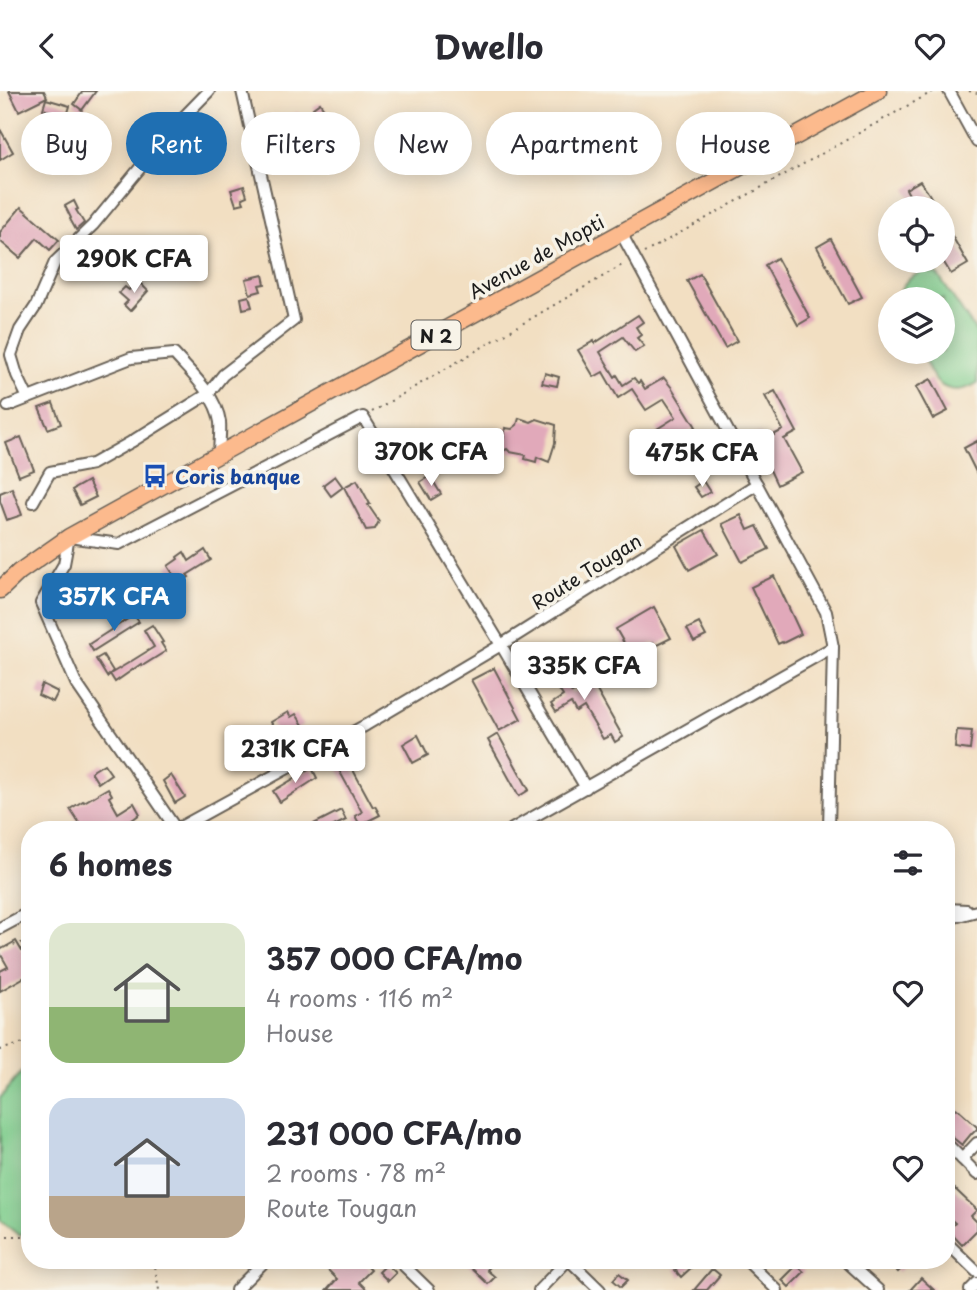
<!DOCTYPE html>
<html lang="en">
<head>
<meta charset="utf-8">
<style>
	:root { --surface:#fff; --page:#f7f7f7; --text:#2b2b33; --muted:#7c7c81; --accent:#1f6fb2 }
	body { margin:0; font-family:"Playpen Sans",sans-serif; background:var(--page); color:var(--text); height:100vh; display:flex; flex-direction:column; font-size:26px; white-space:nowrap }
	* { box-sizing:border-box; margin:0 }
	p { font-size:23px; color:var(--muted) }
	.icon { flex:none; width:38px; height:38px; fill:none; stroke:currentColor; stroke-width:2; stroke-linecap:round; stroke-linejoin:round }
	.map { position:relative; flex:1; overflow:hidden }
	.side { position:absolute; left:21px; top:730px; width:934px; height:448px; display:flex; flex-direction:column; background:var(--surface); border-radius:28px; box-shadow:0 4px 18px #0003 }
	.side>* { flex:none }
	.guide { position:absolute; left:21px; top:21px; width:936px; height:63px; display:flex; gap:14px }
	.buttons { position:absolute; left:878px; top:105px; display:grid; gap:14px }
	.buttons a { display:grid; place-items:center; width:77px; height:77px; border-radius:50%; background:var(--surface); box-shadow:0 4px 18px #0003; font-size:35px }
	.price { position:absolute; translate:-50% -60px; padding:0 16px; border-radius:7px; background:#fff; color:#222; font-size:23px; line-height:46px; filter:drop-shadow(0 2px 4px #0008) }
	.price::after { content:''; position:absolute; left:50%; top:42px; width:21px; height:16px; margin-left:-10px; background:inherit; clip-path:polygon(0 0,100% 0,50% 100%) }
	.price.current { background:var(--accent); color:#fff }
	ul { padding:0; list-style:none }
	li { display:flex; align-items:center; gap:21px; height:175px; padding:0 28px }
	li span { display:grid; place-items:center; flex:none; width:196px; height:140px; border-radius:21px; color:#555 }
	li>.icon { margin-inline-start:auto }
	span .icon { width:84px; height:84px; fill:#fffc; stroke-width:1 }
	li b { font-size:30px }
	h2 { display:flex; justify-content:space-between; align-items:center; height:84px; padding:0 28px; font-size:30px }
	.chip { padding:0 24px; border-radius:32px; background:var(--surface); box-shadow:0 4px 18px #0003; font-size:24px; line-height:63px }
	.chip.current { background:var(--accent); color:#fff }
	header { display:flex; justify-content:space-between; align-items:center; height:91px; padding:0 28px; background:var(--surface); font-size:32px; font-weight:700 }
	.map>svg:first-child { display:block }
</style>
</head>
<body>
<header><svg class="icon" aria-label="back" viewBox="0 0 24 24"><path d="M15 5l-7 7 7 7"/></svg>Dwello<svg class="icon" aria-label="heart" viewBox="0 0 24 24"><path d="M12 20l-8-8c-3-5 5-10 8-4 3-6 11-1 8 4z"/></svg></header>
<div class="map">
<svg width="977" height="1199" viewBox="0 0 977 1199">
	<rect width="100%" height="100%" fill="#f7f3e8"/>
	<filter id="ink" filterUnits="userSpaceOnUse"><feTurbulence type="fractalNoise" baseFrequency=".0143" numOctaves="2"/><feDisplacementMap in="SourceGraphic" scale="14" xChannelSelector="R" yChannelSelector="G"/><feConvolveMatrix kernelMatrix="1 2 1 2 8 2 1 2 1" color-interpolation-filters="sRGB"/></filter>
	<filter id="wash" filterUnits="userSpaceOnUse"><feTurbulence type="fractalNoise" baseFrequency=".00686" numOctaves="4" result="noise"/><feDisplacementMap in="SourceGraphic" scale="28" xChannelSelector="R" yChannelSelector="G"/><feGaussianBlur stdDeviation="1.57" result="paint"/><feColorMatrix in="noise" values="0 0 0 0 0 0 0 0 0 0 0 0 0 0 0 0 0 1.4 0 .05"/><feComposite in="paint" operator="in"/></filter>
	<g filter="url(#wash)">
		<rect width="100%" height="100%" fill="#f2dfc2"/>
		<g fill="#80ce8e" stroke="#4e7555" stroke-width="2">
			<path d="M924 180 937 183 977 242V292C965 300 950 302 938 292 932 287 925 269 920 261H943V208H897C903 191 908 187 924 180Z"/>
			<polygon points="30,971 30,1133 20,1145 0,1129 0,1007"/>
		</g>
		<g id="blocks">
			<g fill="#e1a9ba">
				<polygon points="9,0 44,0 47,6 19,20"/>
				<polygon points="83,0 96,0 82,19 74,13"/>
				<polygon points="46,8 70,15 67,25 43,18"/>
				<polygon points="320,12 328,24 321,28 313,17"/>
				<polygon points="297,21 305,31 289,44 281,34"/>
				<polygon points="0,38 13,61 0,69"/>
				<polygon points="920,90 929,103 937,117 916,117 906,98"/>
				<polygon points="244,95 247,105 242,107 244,112 236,114 231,99"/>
				<polygon points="74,110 78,118 76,119 84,132 76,139 70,128 71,127 65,115"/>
				<polygon points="21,116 59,149 50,159 37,147 20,167 0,150 0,141"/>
				<polygon points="943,129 968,173 951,183 943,170"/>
				<polygon points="831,148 862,206 848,213 817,156"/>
				<polygon points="777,167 810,227 798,234 765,174"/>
				<polygon points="700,183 737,250 725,257 687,190"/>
				<polygon points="263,184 265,193 259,194 261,200 250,203 246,188"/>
				<polygon points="138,190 148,200 130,220 124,214 128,210 119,202 125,196 129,199"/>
				<polygon points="249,205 252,216 243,218 241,207"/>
				<polygon points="638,224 643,231 636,236 641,244 637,247 644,255 635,261 623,246 600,261 615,286 617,284 623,294 634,287 638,292 640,290 645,298 664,287 672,297 696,336 668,354 657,338 676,326 664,308 646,319 632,298 618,307 603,281 594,286 578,259 594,250 595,252"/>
				<polygon points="545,282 559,286 557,295 542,292"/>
				<polygon points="931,288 948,320 933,328 916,296"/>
				<polygon points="775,300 797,341 784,348 802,381 777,394 763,364 762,365 756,354 754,355 750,346 759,342 762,350 783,339 765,305"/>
				<polygon points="53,312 61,333 48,338 39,317"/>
				<polygon points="519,327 531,331 537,328 556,334 555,352 549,371 537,366 536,371 525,368 526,364 510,361 507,358 503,360 500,358 499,355 504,347 505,337 512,338 517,334"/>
				<polygon points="21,346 34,379 19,385 6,352"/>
				<polygon points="977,350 977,383 964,357"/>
				<polygon points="335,385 343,396 331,405 323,394"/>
				<polygon points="430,385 441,403 431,409 420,391"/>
				<polygon points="357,389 370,413 368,414 379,430 375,438 366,439 344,396"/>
				<polygon points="88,390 96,406 80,414 72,399"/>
				<polygon points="703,390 710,401 701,406 694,396"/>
				<polygon points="12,397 22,424 7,429 0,410 0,402"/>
				<polygon points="741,424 748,439 757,435 769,458 742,471 722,433"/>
				<polygon points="704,439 718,463 689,479 676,455"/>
				<polygon points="205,459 211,469 187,484 189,486 179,492 168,475 178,468 177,466 184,461 189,470"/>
				<polygon points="774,485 801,543 783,552 782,551 778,553 751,496"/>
				<polygon points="654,516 671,547 655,555 653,552 637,561 634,555 628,559 616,538"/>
				<polygon points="134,524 139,531 93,560 89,553"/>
				<polygon points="699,532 706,545 694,551 687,538"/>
				<polygon points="152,534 163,551 161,552 166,560 142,575 141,573 115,591 110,583 107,586 96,568 103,564 113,580 110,583 130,571 154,556 144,539"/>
				<polygon points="549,564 572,602 592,591 623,646 615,651 611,644 603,648 584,616 576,621 571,612 556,621 551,613 563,605 541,570"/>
				<polygon points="494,577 521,628 499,640 471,589"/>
				<polygon points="42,593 58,601 53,611 38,604"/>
				<polygon points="288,621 291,626 296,623 303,634 288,643 285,638 277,642 271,631"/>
				<polygon points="957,639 972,640 970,659 955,657"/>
				<polygon points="498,643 529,699 519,705 488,649"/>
				<polygon points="418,644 428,664 413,672 403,653"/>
				<polygon points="346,666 373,716 375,715 380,724 360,734 355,725 362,721 335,672"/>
				<polygon points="104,673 111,683 98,692 91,681"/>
				<polygon points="312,677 317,687 280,711 273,700"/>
				<polygon points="171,684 185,706 175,712 163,690"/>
				<polygon points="108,697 112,704 109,706 118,722 134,712 140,723 120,738 83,738 70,718 83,710 84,711"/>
				<polygon points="341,719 346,729 328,738 304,738"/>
				<polygon points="16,850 30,874 30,883 0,900 0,880 8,876 0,862 0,859"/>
				<polygon points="947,977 957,986 947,997"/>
				<polygon points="956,1017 977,1036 977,1038 972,1043 971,1043 962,1054 947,1042 947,1025"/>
				<polygon points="955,1098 977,1119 971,1125 977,1131 977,1139 962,1154 948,1139 955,1132 947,1125 947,1107"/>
				<polygon points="318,1169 361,1169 371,1179 359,1191 367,1199 327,1199 337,1188"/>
				<polygon points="463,1169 496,1169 487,1179 495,1186 488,1193"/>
				<polygon points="685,1169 692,1176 681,1186 675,1179"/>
				<polygon points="886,1169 902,1169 906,1173 898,1181"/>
				<polygon points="387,1173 396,1182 388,1190 379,1181"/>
				<polygon points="797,1174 804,1181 789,1196 782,1189"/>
				<polygon points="711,1179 714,1179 720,1184 707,1199 694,1199"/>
				<polygon points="619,1182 628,1189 621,1196 613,1189"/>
				<polygon points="921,1187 934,1199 910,1199"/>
			</g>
		</g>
	</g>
	<g filter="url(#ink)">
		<use href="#blocks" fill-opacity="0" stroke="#676056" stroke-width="2"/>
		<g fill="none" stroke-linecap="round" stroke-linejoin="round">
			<g stroke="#676056" stroke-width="14">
				<g id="street">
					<polyline points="949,0 977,51"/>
					<polyline points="621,142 826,521 833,556 829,738"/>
					<polyline points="28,307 17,284 11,264 20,239 36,215 55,171 93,134 173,37 209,0"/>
					<path d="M8 315 131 267 174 263C191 282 216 304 220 331 221 341 219 353 219 364"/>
					<polyline points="33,411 50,381 92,373 131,351 208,303 223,284 294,229 242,0"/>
					<polyline points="176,738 76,592 41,512 64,473 69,446 119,453 363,326 501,554 586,697"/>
					<polyline points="177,738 366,634 501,554 757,393"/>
					<polyline points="512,738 833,556"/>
					<polyline points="947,818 967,819"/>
					<polyline points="947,828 977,820"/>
					<polyline points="0,837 30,821"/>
					<polyline points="947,1053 977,1083"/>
					<polyline points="962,1068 977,1052"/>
					<polyline points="947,1152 977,1181"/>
					<polyline points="398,1169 429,1199"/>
					<polyline points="569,1169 600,1199"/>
					<polyline points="746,1169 777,1199"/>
					<polyline points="845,1169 878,1199"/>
					<polyline points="236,1199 266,1169"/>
					<polyline points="539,1199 568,1169"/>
					<polyline points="970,1199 977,1192"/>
				</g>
			</g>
			<g stroke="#676056" stroke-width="19">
				<polyline id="primary" points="0,499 19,481 69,446 878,0"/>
			</g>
			<g stroke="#676056" stroke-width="2" stroke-dasharray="2 5" stroke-linecap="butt">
				<polyline points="969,0 977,2"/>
				<polyline points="644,162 934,0"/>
				<polyline points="372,321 624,173"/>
				<polyline points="0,857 30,850"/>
				<polyline points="0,959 30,950"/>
				<polyline points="0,1145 30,1145"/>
				<polyline points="154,1169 159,1199"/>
			</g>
			<use href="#street" stroke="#fff" stroke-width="10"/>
			<use href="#primary" stroke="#fcba8d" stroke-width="16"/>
		</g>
	</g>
	<defs>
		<g id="bus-bare" transform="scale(1.89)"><path d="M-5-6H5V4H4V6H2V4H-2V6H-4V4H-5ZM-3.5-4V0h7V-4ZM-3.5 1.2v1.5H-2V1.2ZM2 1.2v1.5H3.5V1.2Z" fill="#1a4fb4" stroke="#f7f3e8" stroke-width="2.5" paint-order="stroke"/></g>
	</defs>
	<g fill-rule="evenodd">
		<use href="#bus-bare" x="155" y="385"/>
	</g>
	<g text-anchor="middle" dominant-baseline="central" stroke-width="7" stroke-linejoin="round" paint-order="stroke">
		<rect fill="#f7f3e8" stroke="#5e5c59" stroke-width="2" x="411.5" y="229.5" width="49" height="29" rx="5"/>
		<g font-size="18" font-weight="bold" fill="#1c1c1c">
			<text x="436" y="244">N 2</text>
		</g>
		<g font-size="19" fill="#1c1c1c" stroke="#f7f3e8">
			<text transform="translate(536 165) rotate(-29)">Avenue de Mopti</text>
			<text transform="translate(586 480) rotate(-32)">Route Tougan</text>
		</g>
		<g font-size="19" font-weight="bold" fill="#164399" stroke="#f7f3e8" text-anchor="start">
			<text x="175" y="385">Coris banque</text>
		</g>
	</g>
</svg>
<div class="buttons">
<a><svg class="icon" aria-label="locate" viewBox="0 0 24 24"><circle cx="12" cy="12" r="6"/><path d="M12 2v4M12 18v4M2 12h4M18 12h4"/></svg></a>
<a><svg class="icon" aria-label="layers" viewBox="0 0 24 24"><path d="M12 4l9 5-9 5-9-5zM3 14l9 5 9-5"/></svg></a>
</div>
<b class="price" style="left:134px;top:204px">290K CFA</b>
<b class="price" style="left:431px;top:397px">370K CFA</b>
<b class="price" style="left:702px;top:398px">475K CFA</b>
<b class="price current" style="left:114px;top:542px">357K CFA</b>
<b class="price" style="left:584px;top:611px">335K CFA</b>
<b class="price" style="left:295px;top:694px">231K CFA</b>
<div class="guide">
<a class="chip">Buy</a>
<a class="chip current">Rent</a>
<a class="chip">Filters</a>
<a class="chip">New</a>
<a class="chip">Apartment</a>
<a class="chip">House</a>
</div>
<section class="side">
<h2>6 homes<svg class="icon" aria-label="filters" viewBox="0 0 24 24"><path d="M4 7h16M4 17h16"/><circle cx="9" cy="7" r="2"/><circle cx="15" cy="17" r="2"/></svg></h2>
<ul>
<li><span style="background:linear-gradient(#dfe7d0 60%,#8fb573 0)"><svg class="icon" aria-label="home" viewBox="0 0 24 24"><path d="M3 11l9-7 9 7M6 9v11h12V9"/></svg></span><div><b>357 000 CFA/mo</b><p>4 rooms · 116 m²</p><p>House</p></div><svg class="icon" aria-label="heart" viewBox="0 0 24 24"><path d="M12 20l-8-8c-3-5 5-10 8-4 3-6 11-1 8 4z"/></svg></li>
<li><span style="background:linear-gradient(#c9d6e8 70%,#b9a48a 0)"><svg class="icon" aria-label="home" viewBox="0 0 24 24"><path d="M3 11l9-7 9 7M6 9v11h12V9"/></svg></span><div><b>231 000 CFA/mo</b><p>2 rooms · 78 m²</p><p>Route Tougan</p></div><svg class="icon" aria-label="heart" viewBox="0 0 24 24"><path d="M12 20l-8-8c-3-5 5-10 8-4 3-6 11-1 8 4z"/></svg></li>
</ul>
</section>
</div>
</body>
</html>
